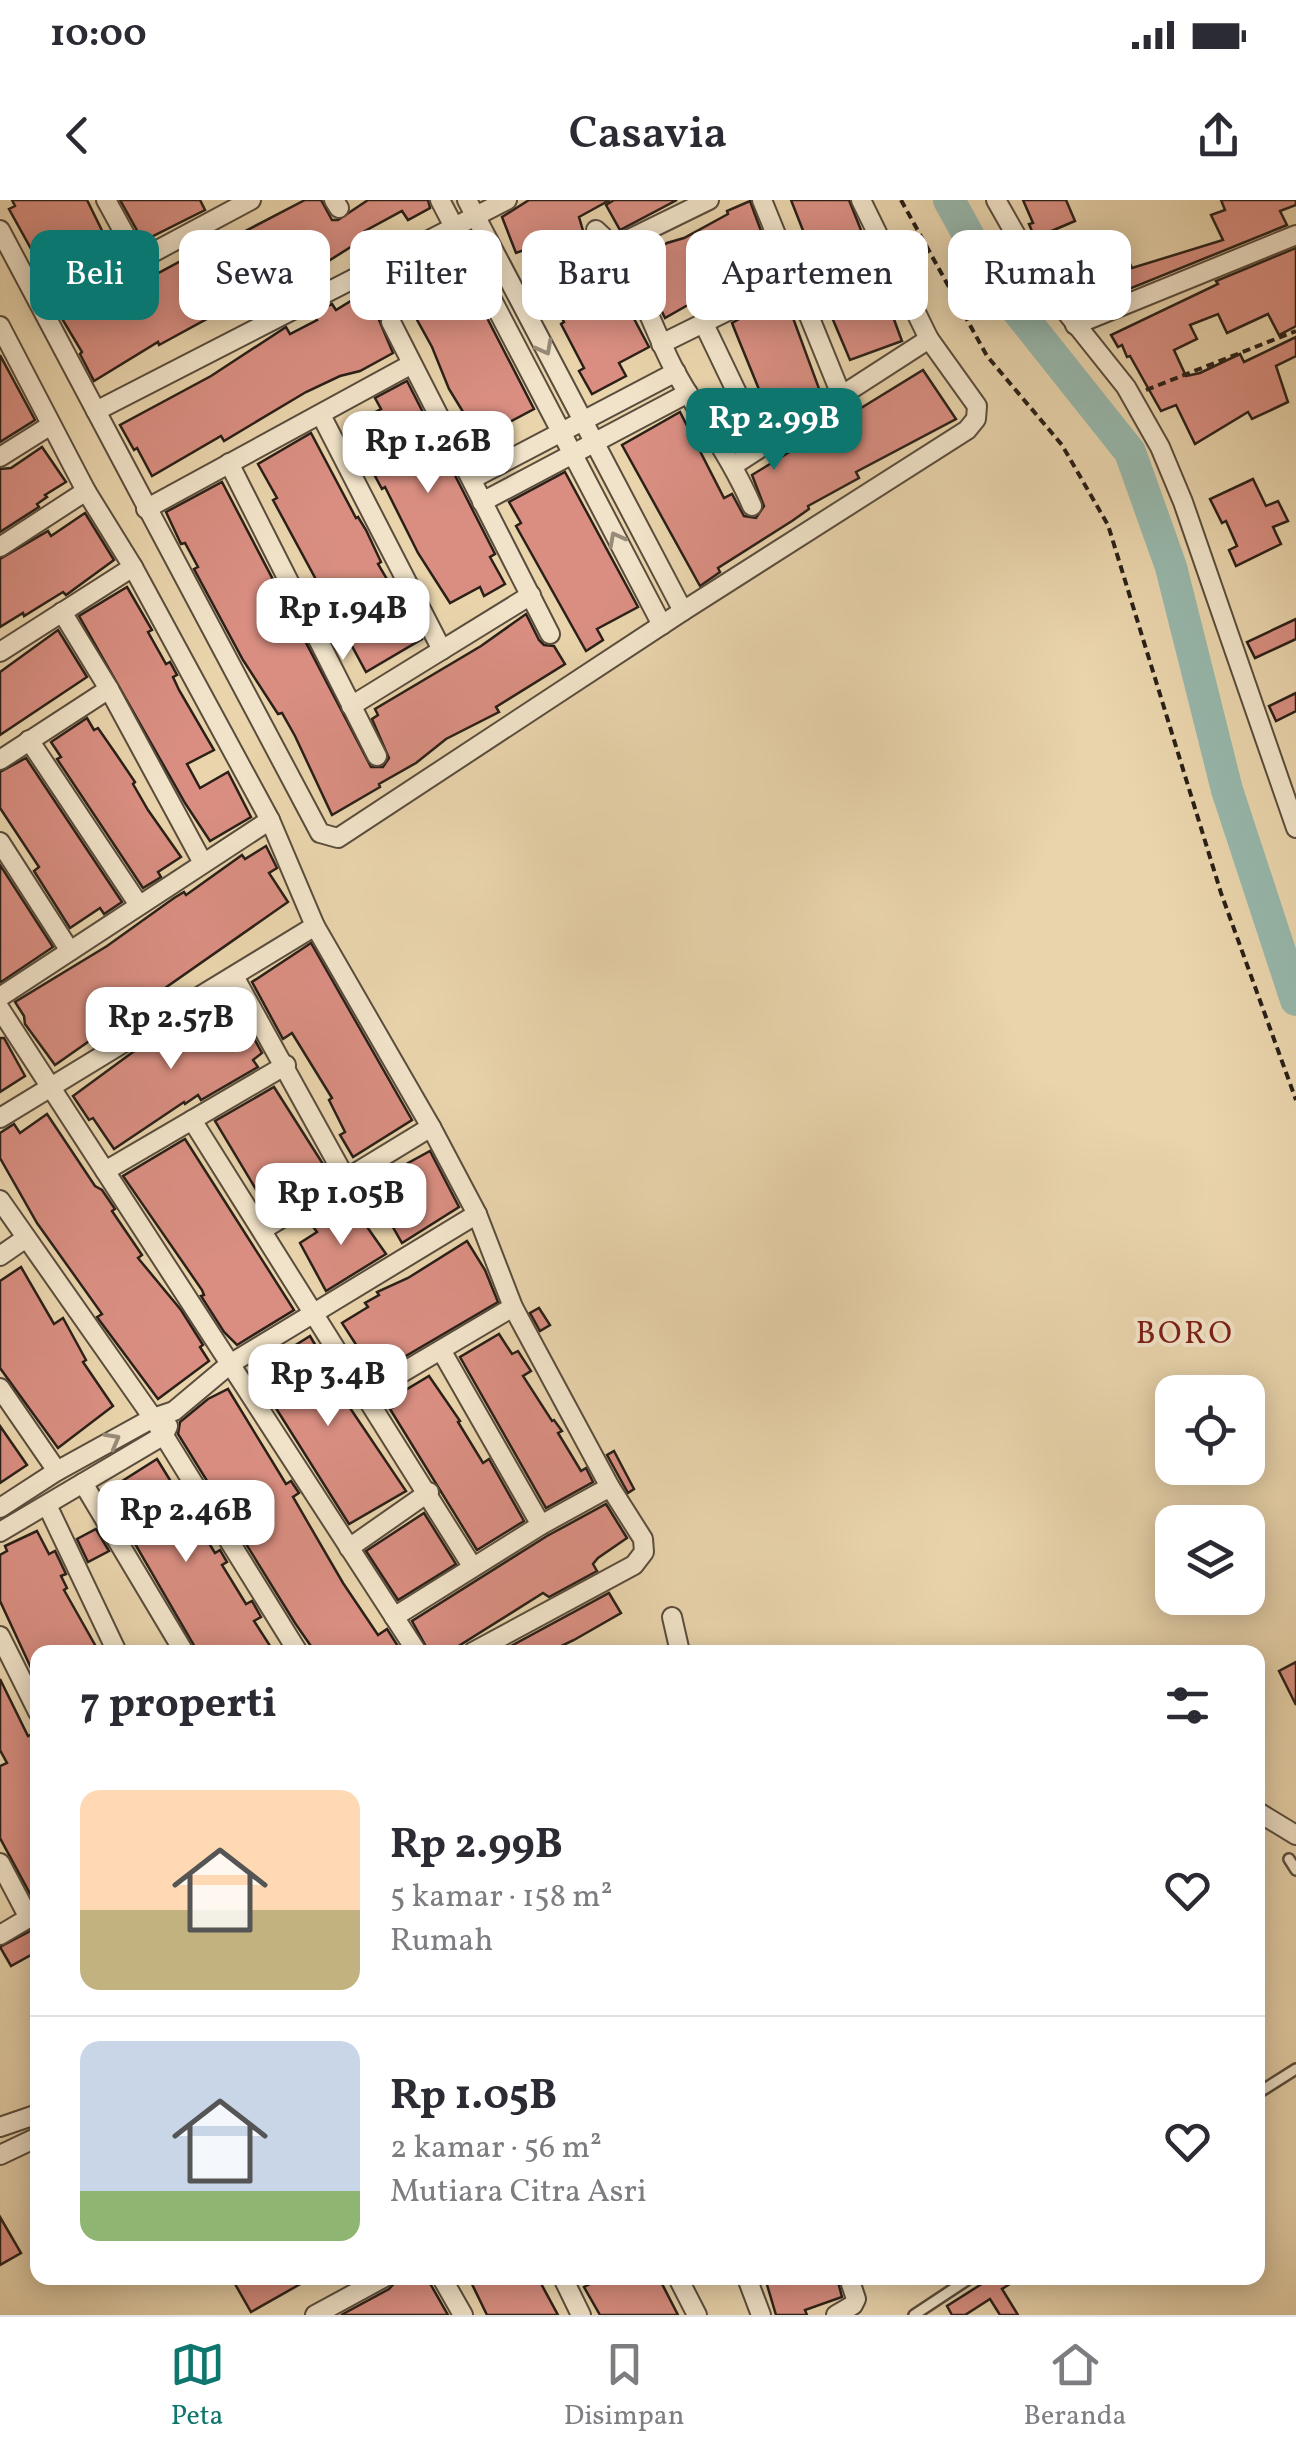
<!DOCTYPE html>
<html lang="id">
<head>
<meta charset="utf-8">
<style>
	:root { --surface:#fff; --page:#f7f7f7; --text:#2b2b33; --muted:#7c7c81; --line:#e1e1e2; --accent:#0f766e }
	body { margin:0; font-family:Vollkorn,serif; background:var(--page); color:var(--text); height:100vh; display:flex; flex-direction:column; font-size:38px; white-space:nowrap }
	* { box-sizing:border-box; margin:0 }
	p { font-size:32px; color:var(--muted) }
	.icon { flex:none; width:55px; height:55px; fill:none; stroke:currentColor; stroke-width:2; stroke-linecap:round; stroke-linejoin:round }
	.map { position:relative; flex:1; overflow:hidden }
	.sheet { position:absolute; left:30px; top:1445px; width:1235px; height:640px; display:flex; flex-direction:column; background:var(--surface); border-radius:20px; box-shadow:0 5px 25px #0003 }
	.sheet>* { flex:none }
	.banner { position:absolute; left:30px; top:30px; width:1238px; height:90px; display:flex; gap:20px }
	.fabs { position:absolute; left:1155px; top:1175px; display:grid; gap:20px }
	.fabs a { display:grid; place-items:center; width:110px; height:110px; border-radius:20px; background:var(--surface); box-shadow:0 5px 25px #0003; font-size:50px }
	.price { position:absolute; translate:-50% -85px; padding:0 22px; border-radius:20px; background:#fff; color:#222; font-size:32px; line-height:65px; filter:drop-shadow(0 2px 5px #0008) }
	.price::after { content:''; position:absolute; left:50%; top:60px; width:30px; height:22px; margin-left:-15px; background:inherit; clip-path:polygon(0 0,100% 0,50% 100%) }
	.price.selected { background:var(--accent); color:#fff }
	ul { padding:0; list-style:none }
	li { display:flex; align-items:center; gap:30px; height:250px; padding:0 50px }
	li+li { border-top:2px solid var(--line) }
	li span { display:grid; place-items:center; flex:none; width:280px; height:200px; border-radius:20px; color:#555 }
	li>.icon { margin-inline-start:auto }
	span .icon { width:120px; height:120px; fill:#fffc; stroke-width:1 }
	li b { font-size:42px }
	h2 { display:flex; justify-content:space-between; align-items:center; height:120px; padding:0 50px; font-size:42px }
	.chip { padding:0 35px; border-radius:20px; background:var(--surface); box-shadow:0 5px 25px #0003; font-size:35px; line-height:90px }
	.chip.selected { background:var(--accent); color:#fff }
	.status { display:flex; justify-content:space-between; align-items:center; height:70px; padding:0 50px; background:var(--surface); direction:ltr }
	.status svg { height:28px; fill:currentColor }
	header { display:flex; justify-content:space-between; align-items:center; height:130px; padding:0 50px; background:var(--surface); font-size:45px; font-weight:600 }
	.dock { display:flex; justify-content:space-around; align-items:center; height:140px; border-top:2px solid var(--line); background:var(--surface); font-size:28px; color:var(--muted) }
	.dock a { display:grid; justify-items:center; gap:5px }
	.dock .selected { color:var(--accent) }
	.map>svg:first-child { display:block }
</style>
</head>
<body>
<div class="status"><b>10:00</b><svg viewBox="0 0 49 12"><path d="M0 12V9h3v3zM5 12V6h3v6zM10 12V3h3v9zM15 12V0h3v12zM26 1h20v11H26zM47 4h2v5h-2z"/></svg></div>
<header><svg class="icon" aria-label="back" viewBox="0 0 24 24"><path d="M15 5l-7 7 7 7"/></svg>Casavia<svg class="icon" aria-label="share" viewBox="0 0 24 24"><path d="M12 15V3M7 8l5-5 5 5M5 13v7h14v-7"/></svg></header>
<div class="map">
<svg width="1296" height="2115" viewBox="0 0 1296 2115">
	<rect width="100%" height="100%" fill="#e9d4ac"/>
	<filter id="stains"><feTurbulence type="fractalNoise" baseFrequency=".002" numOctaves="4"/><feColorMatrix values="0 0 0 0 .2 0 0 0 0 .09 0 0 0 0 .02 0 0 0 .5 -.17"/></filter>
	<radialGradient id="worn" r=".72"><stop offset=".6" stop-color="#630" stop-opacity="0"/><stop offset="1" stop-color="#630" stop-opacity=".3"/></radialGradient>
	<g fill="none" stroke-linecap="round" stroke-linejoin="round">
		<polyline stroke="#97b8ac" stroke-width="32" points="949,0 993,80 1130,252 1171,367 1227,590 1296,800"/>
	</g>
	<g fill="#d98e81" stroke="#2a2018" stroke-width="2.5">
		<polygon points="12,0 87,0 116,59 81,78 97,106 203,49 205,52 305,0 321,0 332,20 338,20 368,0 428,0 430,8 408,20 402,11 365,31 368,36 316,69 298,78 296,74 255,95 252,89 211,111 214,115 159,145 158,142 94,181 80,154 82,152 55,107 57,106 47,87 51,85 9,9 15,6"/>
		<polygon points="120,0 200,0 205,10 143,41"/>
		<polygon points="529,0 610,0 579,17 584,34 597,49 649,147 619,163 626,176 592,194 579,171 584,168 561,124 564,122 524,50 516,53 502,17"/>
		<polygon points="614,0 677,0 620,30 606,5"/>
		<polygon points="791,0 849,0 894,113 892,114 902,141 850,160 820,89 824,87 801,34 804,33"/>
		<polygon points="1023,0 1066,0 1075,21 1035,38 1029,24 1033,23"/>
		<polygon points="1221,0 1296,0 1296,5 1280,11 1287,25 1097,102 1082,68 1123,49 1132,68 1223,40 1211,15 1225,10"/>
		<polygon points="750,1 821,194 797,205 795,199 767,209 738,138 732,123 759,108 744,73 665,118 654,95 658,92 641,60 667,43 684,38 728,14 727,11"/>
		<polygon points="449,44 534,209 506,224 511,234 485,248 449,189 432,147 406,100 385,111 379,120 393,153 360,171 340,176 306,192 224,241 221,236 152,276 137,248 134,250 120,225 211,176 286,127 290,134 317,120 313,114 332,104 336,110 375,86 377,90 404,76 431,61 427,55"/>
		<polygon points="1296,48 1296,126 1279,135 1268,114 1227,133 1218,114 1190,125 1197,139 1174,150 1186,176 1200,173 1240,154 1244,162 1296,137 1296,156 1276,166 1288,202 1252,219 1248,212 1195,244 1176,205 1161,211 1130,156 1127,157 1122,145 1118,147 1111,135 1218,84 1216,81"/>
		<polygon points="0,155 35,220 0,242"/>
		<polygon points="923,170 956,219 856,272 859,278 808,306 809,309 792,321 718,368 720,372 700,386 622,245 680,212 724,298 732,294 744,316 756,318 764,306 752,275"/>
		<polygon points="407,181 495,354 490,357 505,384 484,396 480,387 450,403 418,353 385,287 382,289 375,276 381,273 354,223 381,209 375,198"/>
		<polygon points="311,233 356,318 358,317 366,330 381,362 378,364 422,439 366,472 273,300 277,298 258,264"/>
		<polygon points="42,247 66,282 45,295 47,297 37,304 39,307 0,332 0,269 11,268"/>
		<polygon points="565,272 638,407 597,429 603,440 586,451 516,326 521,323 509,302"/>
		<polygon points="1253,279 1266,306 1278,301 1288,321 1273,327 1281,344 1236,366 1229,350 1237,346 1226,321 1222,323 1210,299"/>
		<polygon points="222,282 371,567 383,567 389,558 372,519 378,515 375,509 481,446 526,414 539,440 544,445 554,446 565,464 496,507 499,512 446,539 416,563 379,584 380,587 332,615 295,536 282,513 278,514 243,460 194,369 198,367 185,343 181,344 166,312"/>
		<polygon points="85,313 114,360 66,395 63,392 24,416 23,413 0,427 0,359 48,331 51,336"/>
		<polygon points="127,387 152,430 148,432 166,464 170,462 177,475 173,477 179,490 214,550 187,564 200,588 228,572 251,617 210,641 185,603 79,416"/>
		<polygon points="1296,419 1296,439 1255,458 1247,442"/>
		<polygon points="58,430 87,477 0,535 0,472"/>
		<polygon points="1296,493 1296,511 1276,521 1269,506"/>
		<polygon points="87,518 94,530 98,528 116,554 135,582 133,584 148,610 181,657 158,672 161,677 143,688 57,559 61,557 51,542"/>
		<polygon points="26,558 122,702 104,714 100,708 70,728 34,671 39,667 0,608 0,572"/>
		<polygon points="266,646 277,668 269,673 288,702 55,865 25,824 24,816 15,802 107,746 174,698 184,692 186,695 242,655 245,659"/>
		<polygon points="0,665 53,747 1,782 0,780"/>
		<polygon points="311,743 412,920 353,957 340,935 345,932 329,900 332,898 292,833 283,839 252,782"/>
		<polygon points="231,796 262,853 253,860 258,867 201,900 198,895 185,904 184,902 114,949 93,918 89,920 73,896 137,849"/>
		<polygon points="0,838 4,838 25,876 0,892"/>
		<polygon points="274,887 328,972 269,1011 215,921"/>
		<polygon points="47,914 95,986 102,990 115,1009 112,1011 142,1055 138,1058 181,1110 203,1145 200,1147 209,1161 158,1199 97,1117 102,1114 37,1023 0,958 0,933 14,924 20,933"/>
		<polygon points="185,939 294,1110 237,1145 224,1132 201,1096 204,1095 202,1090 123,976"/>
		<polygon points="430,951 459,1007 402,1043 371,989 381,983 379,979"/>
		<polygon points="351,1004 386,1054 326,1091 300,1043 317,1032 314,1028"/>
		<polygon points="467,1041 485,1070 498,1102 375,1174 342,1123 368,1107 365,1103 379,1095 377,1092 408,1078"/>
		<polygon points="21,1067 54,1124 63,1118 86,1160 83,1162 113,1206 58,1248 0,1168 0,1081"/>
		<polygon points="539,1108 550,1125 540,1131 530,1113"/>
		<polygon points="499,1134 512,1154 518,1151 531,1171 523,1176 552,1221 554,1220 562,1231 558,1233 581,1271 586,1268 593,1282 546,1308 460,1157"/>
		<polygon points="310,1136 344,1194 348,1192 356,1205 350,1208 406,1291 349,1324 250,1167 275,1151 278,1156"/>
		<polygon points="429,1176 460,1221 458,1222 483,1263 489,1259 524,1321 477,1350 390,1209 393,1207 389,1200"/>
		<polygon points="228,1189 286,1284 291,1281 299,1293 293,1297 343,1383 378,1435 387,1429 401,1451 315,1452 295,1423 178,1234 180,1222 208,1199"/>
		<polygon points="0,1226 27,1265 0,1283"/>
		<polygon points="614,1251 634,1289 628,1293 607,1255"/>
		<polygon points="157,1259 215,1353 220,1350 227,1362 222,1365 246,1404 252,1401 261,1417 254,1421 274,1452 198,1452 196,1449 105,1292"/>
		<polygon points="606,1304 627,1338 598,1358 593,1364 597,1371 549,1397 543,1393 449,1452 429,1452 412,1421 547,1336"/>
		<polygon points="424,1313 456,1364 398,1400 366,1351"/>
		<polygon points="96,1329 109,1351 88,1362 77,1339"/>
		<polygon points="37,1331 49,1354 55,1351 66,1374 61,1376 67,1388 64,1390 99,1452 38,1452 38,1483 0,1401 0,1355 7,1351 5,1346"/>
		<polygon points="609,1393 621,1413 574,1440 549,1452 500,1452"/>
		<polygon points="1296,1462 1296,1505 1279,1471"/>
		<polygon points="0,1479 28,1536 38,1531 38,1701 34,1701 0,1638 0,1566 7,1563 0,1550"/>
		<polygon points="38,1727 38,1751 11,1766 0,1747"/>
		<polygon points="0,2017 21,2053 0,2065"/>
		<polygon points="247,2078 311,2078 251,2112 235,2084"/>
		<polygon points="399,2078 427,2078 448,2115 341,2115 389,2089"/>
		<polygon points="469,2078 538,2078 558,2115 487,2115"/>
		<polygon points="602,2078 659,2078 678,2115 600,2115 584,2087"/>
		<polygon points="765,2078 837,2078 842,2097 805,2110 807,2115 776,2115"/>
		<polygon points="991,2078 1019,2078 1002,2089 1018,2115 1000,2115 990,2099 965,2115 952,2115 947,2106"/>
	</g>
	<g fill="none" stroke-linecap="round" stroke-linejoin="round">
		<g stroke="#5a4d3d" stroke-width="14">
			<g id="service">
				<polyline points="1289,1659 1296,1670"/>
				<polyline points="1258,1893 1296,1869"/>
				<polyline points="914,2115 970,2078"/>
			</g>
		</g>
		<g stroke="#5a4d3d" stroke-width="22">
			<g id="minor">
				<polyline points="106,0 139,60"/>
				<polyline points="334,0 339,8"/>
				<polyline points="440,0 662,425"/>
				<polyline points="467,0 683,411"/>
				<polyline points="762,0 842,197"/>
				<polyline points="996,0 1043,83 1126,187 1160,247 1183,302 1296,628"/>
				<polyline points="0,30 320,633 338,638 683,411 967,230 976,219 977,206 929,139 861,0"/>
				<path d="M596 30C635 64 650 125 675 171 700 217 731 257 752 306"/>
				<polyline points="615,46 709,0"/>
				<polyline points="108,85 139,60 251,0"/>
				<polyline points="391,122 550,434"/>
				<polyline points="704,124 762,245"/>
				<polyline points="1075,125 1296,35"/>
				<polyline points="0,126 86,291 133,367 270,620 315,726 431,927 477,1014 513,1107 610,1287 643,1339 644,1352 634,1365 473,1452"/>
				<polyline points="661,144 738,106"/>
				<polyline points="96,211 507,0"/>
				<polyline points="321,215 442,450"/>
				<polyline points="0,257 51,225"/>
				<polyline points="229,263 377,556"/>
				<polyline points="734,265 929,139"/>
				<polyline points="472,279 676,172"/>
				<polyline points="482,302 688,193"/>
				<polyline points="146,309 410,165"/>
				<polyline points="0,347 86,291"/>
				<polyline points="62,412 109,489 203,663"/>
				<polyline points="0,452 133,367"/>
				<polyline points="351,506 531,395"/>
				<polyline points="29,540 139,705"/>
				<polyline points="0,560 109,489"/>
				<polyline points="0,642 70,751"/>
				<polyline points="235,778 346,979"/>
				<polyline points="0,797 270,620"/>
				<polyline points="0,809 417,1452"/>
				<polyline points="0,918 315,726"/>
				<polyline points="192,920 472,1366"/>
				<polyline points="105,971 286,865"/>
				<polyline points="0,1000 153,1218 298,1452"/>
				<polyline points="262,1030 431,927"/>
				<polyline points="0,1056 26,1038"/>
				<polyline points="441,1150 541,1325"/>
				<polyline points="0,1188 57,1271"/>
				<polyline points="366,1194 513,1107"/>
				<polyline points="83,1283 184,1452"/>
				<polyline points="47,1305 117,1452"/>
				<polyline points="0,1308 57,1271 153,1218 174,1211 230,1164 477,1014"/>
				<polyline points="0,1332 164,1235 168,1226"/>
				<polyline points="349,1348 429,1292"/>
				<polyline points="394,1417 541,1325 610,1287"/>
				<polyline points="672,1417 680,1452"/>
				<polyline points="0,1436 38,1512"/>
				<polyline points="1258,1612 1296,1635"/>
				<polyline points="0,1663 29,1718"/>
				<polyline points="0,1735 37,1713"/>
				<polyline points="0,1927 38,1914"/>
				<polyline points="0,1955 38,1937"/>
				<polyline points="442,2078 463,2115"/>
				<polyline points="563,2078 581,2115"/>
				<polyline points="678,2078 697,2115"/>
				<polyline points="747,2078 761,2115"/>
				<polyline points="315,2115 383,2078"/>
				<polyline points="836,2115 853,2105 856,2099 849,2078"/>
			</g>
		</g>
		<g stroke="#2a2018" stroke-width="4" stroke-dasharray="8 5" stroke-linecap="butt">
			<polyline points="901,0 987,156 1062,245 1108,325 1221,693 1296,900"/>
			<polyline points="1146,190 1296,131"/>
		</g>
		<use href="#service" stroke="#f1e3c9" stroke-width="9"/>
		<use href="#minor" stroke="#f1e3c9" stroke-width="18"/>
	</g>
	<defs><path id="oneway-chevron" d="M-2-3.5L2.5 0L-2 3.5" fill="none" stroke-width="1.6" stroke-linecap="round" stroke-linejoin="round" transform="scale(2.5)"/></defs>
	<g stroke="#978b79">
		<use href="#oneway-chevron" transform="translate(545 148) rotate(62)"/>
		<use href="#oneway-chevron" transform="translate(616 339) rotate(-118)"/>
		<use href="#oneway-chevron" transform="translate(113 1240) rotate(-29)"/>
	</g>
	<g text-anchor="middle" dominant-baseline="central" stroke-width="8" stroke-linejoin="round" paint-order="stroke">
		<g font-size="32" letter-spacing="2.5" fill="#7a1f14" stroke="#f1e3c9">
			<text x="1185" y="1135">BORO</text>
		</g>
	</g>
	<rect width="100%" height="100%" filter="url(#stains)"/>
	<rect width="100%" height="100%" fill="url(#worn)"/>
</svg>
<div class="fabs">
<a><svg class="icon" aria-label="locate" viewBox="0 0 24 24"><circle cx="12" cy="12" r="6"/><path d="M12 2v4M12 18v4M2 12h4M18 12h4"/></svg></a>
<a><svg class="icon" aria-label="layers" viewBox="0 0 24 24"><path d="M12 4l9 5-9 5-9-5zM3 14l9 5 9-5"/></svg></a>
</div>
<b class="price selected" style="left:774px;top:273px">Rp 2.99B</b>
<b class="price" style="left:428px;top:296px">Rp 1.26B</b>
<b class="price" style="left:343px;top:463px">Rp 1.94B</b>
<b class="price" style="left:171px;top:872px">Rp 2.57B</b>
<b class="price" style="left:341px;top:1048px">Rp 1.05B</b>
<b class="price" style="left:328px;top:1229px">Rp 3.4B</b>
<b class="price" style="left:186px;top:1365px">Rp 2.46B</b>
<div class="banner">
<a class="chip selected">Beli</a>
<a class="chip">Sewa</a>
<a class="chip">Filter</a>
<a class="chip">Baru</a>
<a class="chip">Apartemen</a>
<a class="chip">Rumah</a>
</div>
<section class="sheet">
<h2>7 properti<svg class="icon" aria-label="filters" viewBox="0 0 24 24"><path d="M4 7h16M4 17h16"/><circle cx="9" cy="7" r="2"/><circle cx="15" cy="17" r="2"/></svg></h2>
<ul>
<li><span style="background:linear-gradient(#ffd9b3 60%,#c2b280 0)"><svg class="icon" aria-label="home" viewBox="0 0 24 24"><path d="M3 11l9-7 9 7M6 9v11h12V9"/></svg></span><div><b>Rp 2.99B</b><p>5 kamar · 158 m²</p><p>Rumah</p></div><svg class="icon" aria-label="heart" viewBox="0 0 24 24"><path d="M12 20l-8-8c-3-5 5-10 8-4 3-6 11-1 8 4z"/></svg></li>
<li><span style="background:linear-gradient(#c9d6e8 75%,#8fb573 0)"><svg class="icon" aria-label="home" viewBox="0 0 24 24"><path d="M3 11l9-7 9 7M6 9v11h12V9"/></svg></span><div><b>Rp 1.05B</b><p>2 kamar · 56 m²</p><p>Mutiara Citra Asri</p></div><svg class="icon" aria-label="heart" viewBox="0 0 24 24"><path d="M12 20l-8-8c-3-5 5-10 8-4 3-6 11-1 8 4z"/></svg></li>
</ul>
</section>
</div>
<nav class="dock">
<a class="selected"><svg class="icon" aria-label="map" viewBox="0 0 24 24"><path d="M3 6l6-2 6 2 6-2v14l-6 2-6-2-6 2zM9 4v14M15 6v14"/></svg>Peta</a>
<a><svg class="icon" aria-label="saved" viewBox="0 0 24 24"><path d="M7 4h10v16l-5-4-5 4z"/></svg>Disimpan</a>
<a><svg class="icon" aria-label="home" viewBox="0 0 24 24"><path d="M3 11l9-7 9 7M6 9v11h12V9"/></svg>Beranda</a>
</nav>
</body>
</html>
